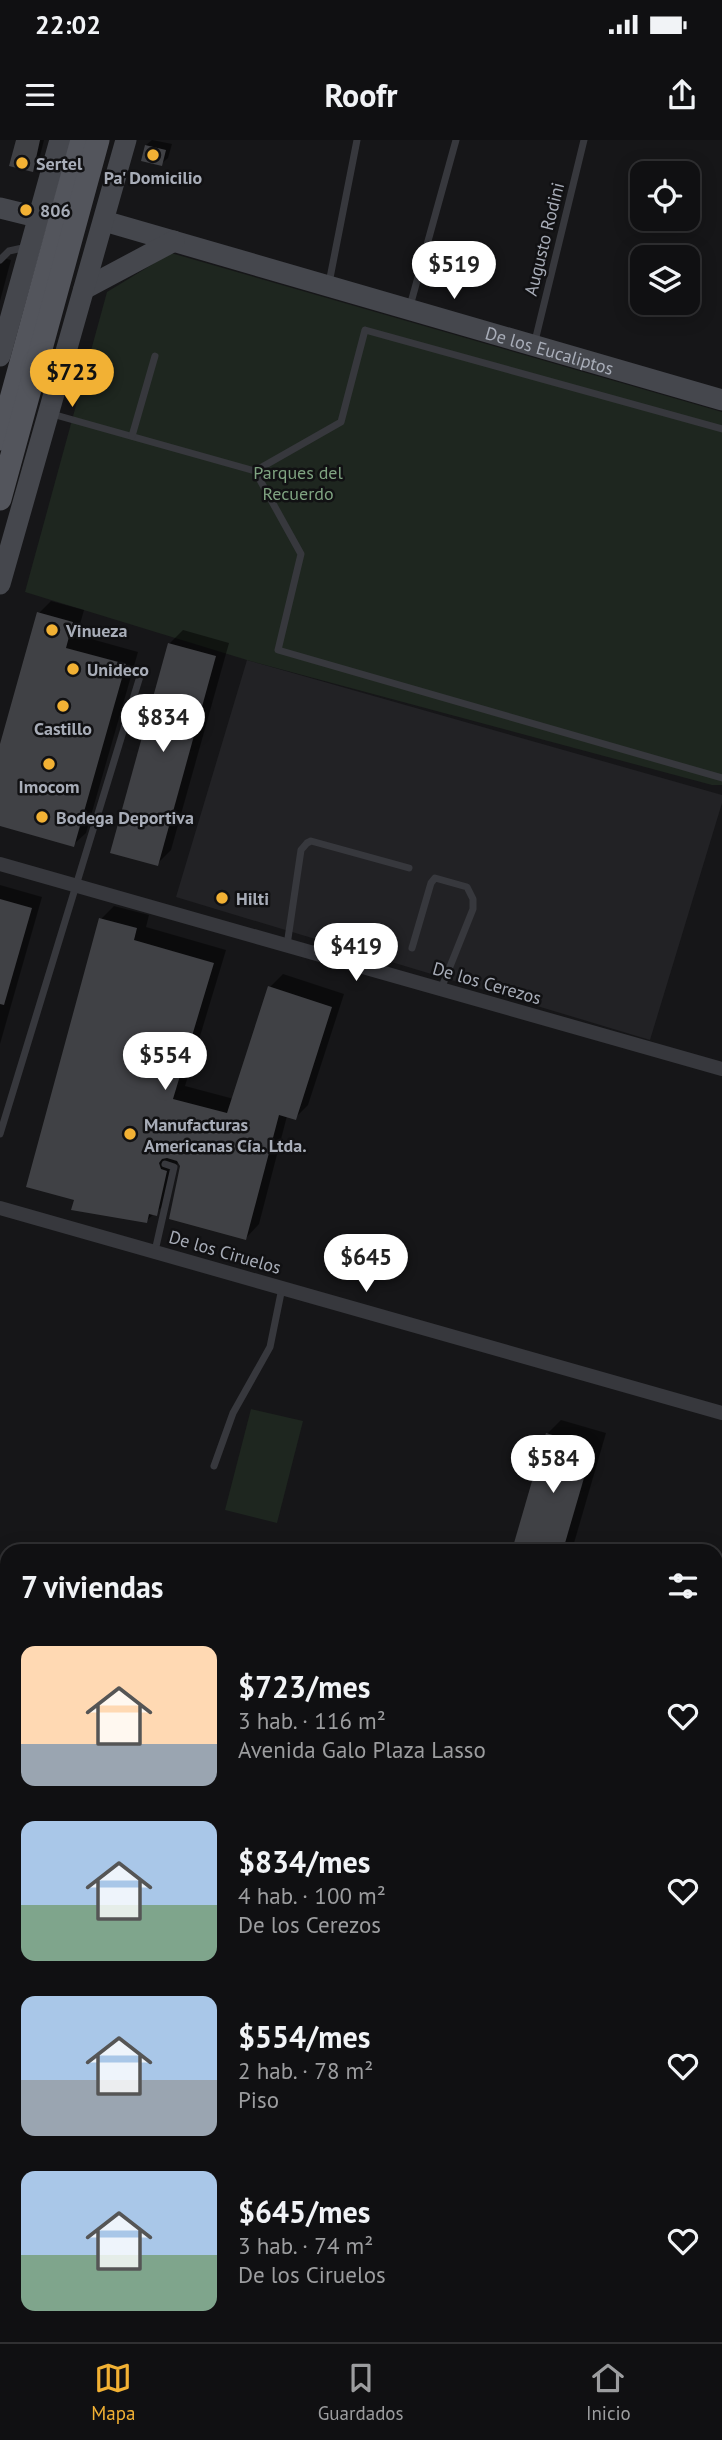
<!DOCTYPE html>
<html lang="es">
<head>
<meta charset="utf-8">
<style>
	:root { --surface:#101012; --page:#19191b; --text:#f1f3f6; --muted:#9c9d9f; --line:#303032; --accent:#f2b134 }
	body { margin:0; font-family:"PT Sans",sans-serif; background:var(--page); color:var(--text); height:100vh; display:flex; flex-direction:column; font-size:26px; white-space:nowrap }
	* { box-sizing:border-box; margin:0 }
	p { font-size:23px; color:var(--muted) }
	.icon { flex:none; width:38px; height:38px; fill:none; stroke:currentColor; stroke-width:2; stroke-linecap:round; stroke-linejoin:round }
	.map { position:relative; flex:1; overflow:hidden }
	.panel { position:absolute; left:0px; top:1404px; width:723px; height:800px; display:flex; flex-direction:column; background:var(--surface); border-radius:21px 21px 0 0; box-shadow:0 4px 18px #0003,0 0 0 2px var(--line) }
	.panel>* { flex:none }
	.tools { position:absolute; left:630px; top:21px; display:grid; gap:14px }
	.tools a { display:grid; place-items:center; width:70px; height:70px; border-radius:14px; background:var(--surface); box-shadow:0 4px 18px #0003,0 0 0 2px var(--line); font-size:35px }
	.price { position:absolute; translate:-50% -60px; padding:0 16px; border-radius:24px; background:#fff; color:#222; font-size:23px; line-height:46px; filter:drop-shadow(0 2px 4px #0008) }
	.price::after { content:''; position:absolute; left:50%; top:42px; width:21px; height:16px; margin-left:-10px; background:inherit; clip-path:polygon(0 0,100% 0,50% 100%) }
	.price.current { background:var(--accent); color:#111 }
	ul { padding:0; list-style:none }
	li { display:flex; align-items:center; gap:21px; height:175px; padding:0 21px }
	li span { display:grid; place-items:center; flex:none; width:196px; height:140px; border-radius:14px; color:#555 }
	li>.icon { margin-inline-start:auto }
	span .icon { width:84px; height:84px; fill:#fffc; stroke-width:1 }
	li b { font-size:30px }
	h2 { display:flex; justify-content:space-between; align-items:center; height:84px; padding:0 21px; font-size:30px }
	.status { display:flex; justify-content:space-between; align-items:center; height:49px; padding:0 35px; background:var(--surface); direction:ltr }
	.status svg { height:19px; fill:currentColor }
	header { display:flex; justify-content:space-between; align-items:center; height:91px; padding:0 21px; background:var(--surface); font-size:32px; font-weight:700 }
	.menu { display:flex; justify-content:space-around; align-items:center; height:98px; border-top:2px solid var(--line); background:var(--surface); font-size:19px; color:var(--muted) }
	.menu a { display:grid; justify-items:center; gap:4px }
	.menu .current { color:var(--accent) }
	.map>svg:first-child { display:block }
</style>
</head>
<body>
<div class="status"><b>22:02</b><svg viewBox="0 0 49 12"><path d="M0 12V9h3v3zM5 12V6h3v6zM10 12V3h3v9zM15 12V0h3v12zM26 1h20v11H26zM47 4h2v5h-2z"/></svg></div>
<header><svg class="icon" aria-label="menu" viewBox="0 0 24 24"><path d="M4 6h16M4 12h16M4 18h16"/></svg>Roofr<svg class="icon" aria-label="share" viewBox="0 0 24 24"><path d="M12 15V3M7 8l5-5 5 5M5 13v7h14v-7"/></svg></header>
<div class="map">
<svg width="722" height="2202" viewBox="0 0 722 2202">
	<rect width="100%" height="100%" fill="#161618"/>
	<polygon fill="#222225" points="247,520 722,655 722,663 650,900 176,757"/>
	<g fill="#1e261f">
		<polygon points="171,113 722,272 722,645 712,645 247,520 25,452 107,152"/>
		<polygon points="251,1269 303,1281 277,1383 225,1370"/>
	</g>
	<g fill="#0007">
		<polygon points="17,0 44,0 38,24 32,30"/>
		<polygon points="152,0 172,4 168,18 161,24 146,5"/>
		<polygon points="0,117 11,120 0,161"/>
		<polygon points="51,461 84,470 77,495 138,512 86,693 73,705 0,684 0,613 39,473"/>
		<polygon points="183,490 229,503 171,710 157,724 169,504"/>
		<polygon points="0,745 42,757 0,904"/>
		<polygon points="114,766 149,775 146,787 226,810 185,946 234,959 270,847 283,834 344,854 308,965 295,978 287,976 259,1084 246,1098 178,1021 169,1061 146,1081 101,779"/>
		<polygon points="561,1280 606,1293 572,1410 513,1410 547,1294"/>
		<polygon points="722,1908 722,1955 716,1953 716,1928"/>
		<polygon points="716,2015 722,2017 722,2090 716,2096"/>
		<polygon points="195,2196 231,2196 229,2202 193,2202"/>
		<polygon points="288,2196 322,2196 320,2202 286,2202"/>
	</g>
	<g fill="#404145">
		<polygon points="16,0 40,0 33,32 9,26"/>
		<polygon points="145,5 166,10 162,26 141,21"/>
		<polygon points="37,472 73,482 66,508 126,524 74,707 0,686 0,604"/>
		<polygon points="168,503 216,516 158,726 110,713"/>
		<polygon points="0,759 32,768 4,865 0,864"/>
		<polygon points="99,778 137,788 134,800 214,823 173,959 227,973 268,846 332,867 296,980 279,975 246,1100 169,1079 180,1026 177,1021 167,1018 162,1019 159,1023 161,1029 167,1031 157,1076 149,1074 147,1083 71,1070 74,1060 26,1047"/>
		<polygon points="546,1293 593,1307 563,1410 512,1410"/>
	</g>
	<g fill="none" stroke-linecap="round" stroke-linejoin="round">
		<g stroke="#37383d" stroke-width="7">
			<polyline points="0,120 9,111 27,107"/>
			<polyline points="329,143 357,0"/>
			<polyline points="410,166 456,0"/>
			<polyline points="535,201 584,0"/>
			<polyline points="52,274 255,331 301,414 278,510 722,638"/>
			<polyline points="132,296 155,216"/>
			<polyline points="255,331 341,282 365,190 722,289"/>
			<polyline points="287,805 301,710 307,703 311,701 409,728"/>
			<polyline points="412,808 431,743 435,738 467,747 473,759 473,769 441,849"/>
			<polyline points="0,994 141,533"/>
			<polyline points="155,1111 174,1027 165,1024"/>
			<polyline points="214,1326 233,1273 270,1207 282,1148"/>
			<polyline points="0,1531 6,1512"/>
			<polyline points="0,1628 7,1604"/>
		</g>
		<g stroke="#37383d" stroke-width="14">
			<polyline points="0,724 722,929"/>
			<polyline points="0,1068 722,1273"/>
			<polyline points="6,2202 8,2196"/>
			<polyline points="173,2202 174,2196"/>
			<polyline points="343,2202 344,2196"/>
		</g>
		<g stroke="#45474d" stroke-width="21">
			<polyline points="0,68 53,81"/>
			<path id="s1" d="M104 81 722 260"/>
			<polyline points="84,149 174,101"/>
			<polyline points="0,216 60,0"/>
			<polyline points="0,444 126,0"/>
			<polyline points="0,1428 7,1429"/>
			<polyline points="716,1524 722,1503"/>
			<polyline points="716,1600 722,1580"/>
			<polyline points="716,1686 722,1699"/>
			<polyline points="525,2202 527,2196"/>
			<polyline points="552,2202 554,2196"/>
		</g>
		<g stroke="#53555c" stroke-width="23">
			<polyline points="0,299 82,0"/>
			<polyline points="0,359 98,0"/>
		</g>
	</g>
	<g fill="#f2b134" stroke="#111113" stroke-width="2.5">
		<circle cx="153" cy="15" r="7"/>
		<circle cx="22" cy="23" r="7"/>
		<circle cx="26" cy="70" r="7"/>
		<circle cx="52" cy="490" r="7"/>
		<circle cx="73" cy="529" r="7"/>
		<circle cx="63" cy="566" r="7"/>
		<circle cx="49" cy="624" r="7"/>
		<circle cx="42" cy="677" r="7"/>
		<circle cx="222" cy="758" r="7"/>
		<circle cx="130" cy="994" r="7"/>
	</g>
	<g text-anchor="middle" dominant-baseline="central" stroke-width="5" stroke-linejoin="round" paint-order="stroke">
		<g font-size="18" font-weight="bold" fill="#a8adb8" stroke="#111113" text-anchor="start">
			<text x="36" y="23">Sertel</text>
			<text x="153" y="37" text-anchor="middle">Pa' Domicilio</text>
			<text x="40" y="70">806</text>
			<text x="66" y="490">Vinueza</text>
			<text x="87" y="529">Unideco</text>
			<text x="63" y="588" text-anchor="middle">Castillo</text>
			<text x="49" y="646" text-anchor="middle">Imocom</text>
			<text x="56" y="677">Bodega Deportiva</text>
			<text x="236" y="758">Hilti</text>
			<text x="144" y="984">Manufacturas<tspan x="144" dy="21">Americanas Cía. Ltda.</tspan></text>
		</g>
		<g font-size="18" fill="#a8adb8" stroke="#111113">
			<text transform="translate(544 99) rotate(-76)">Augusto Rodini</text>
			<text stroke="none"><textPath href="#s1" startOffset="464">De los Eucaliptos</textPath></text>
			<text transform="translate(487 843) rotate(16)">De los Cerezos</text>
			<text transform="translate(225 1112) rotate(16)">De los Ciruelos</text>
		</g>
		<g font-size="18" fill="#7fa381" stroke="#111113">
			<text x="298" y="332">Parques del<tspan x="298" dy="21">Recuerdo</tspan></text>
		</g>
	</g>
</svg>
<div class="tools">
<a><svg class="icon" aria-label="locate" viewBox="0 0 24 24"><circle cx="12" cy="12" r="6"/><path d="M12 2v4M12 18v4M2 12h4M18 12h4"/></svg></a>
<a><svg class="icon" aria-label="layers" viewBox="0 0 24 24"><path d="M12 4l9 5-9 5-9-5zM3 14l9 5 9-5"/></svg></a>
</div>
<b class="price" style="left:454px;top:161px">$519</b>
<b class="price current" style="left:72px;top:269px">$723</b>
<b class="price" style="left:163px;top:614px">$834</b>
<b class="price" style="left:356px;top:843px">$419</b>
<b class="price" style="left:165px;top:952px">$554</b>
<b class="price" style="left:366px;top:1154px">$645</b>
<b class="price" style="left:553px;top:1355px">$584</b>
<section class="panel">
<h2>7 viviendas<svg class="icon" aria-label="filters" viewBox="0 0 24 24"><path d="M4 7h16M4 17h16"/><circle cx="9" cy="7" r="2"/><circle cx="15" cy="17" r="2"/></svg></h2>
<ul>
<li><span style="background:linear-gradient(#ffd9b3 70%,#9aa5b1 0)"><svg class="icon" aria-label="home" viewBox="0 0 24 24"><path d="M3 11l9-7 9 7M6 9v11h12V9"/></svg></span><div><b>$723/mes</b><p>3 hab. · 116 m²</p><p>Avenida Galo Plaza Lasso</p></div><svg class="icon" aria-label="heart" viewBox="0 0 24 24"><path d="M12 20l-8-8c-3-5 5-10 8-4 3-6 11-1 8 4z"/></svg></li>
<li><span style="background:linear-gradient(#a9c7e8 60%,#7fa58c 0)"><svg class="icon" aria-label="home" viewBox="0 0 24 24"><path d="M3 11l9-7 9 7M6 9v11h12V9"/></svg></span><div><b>$834/mes</b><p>4 hab. · 100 m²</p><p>De los Cerezos</p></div><svg class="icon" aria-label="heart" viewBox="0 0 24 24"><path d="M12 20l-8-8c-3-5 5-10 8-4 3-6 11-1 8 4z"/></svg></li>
<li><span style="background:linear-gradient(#a9c7e8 60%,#9aa5b1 0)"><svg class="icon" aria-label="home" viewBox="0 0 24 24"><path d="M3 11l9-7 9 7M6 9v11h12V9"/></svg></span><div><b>$554/mes</b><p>2 hab. · 78 m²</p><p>Piso</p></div><svg class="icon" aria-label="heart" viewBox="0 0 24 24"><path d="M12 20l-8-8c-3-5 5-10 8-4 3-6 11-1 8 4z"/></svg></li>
<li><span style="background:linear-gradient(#a9c7e8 60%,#7fa58c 0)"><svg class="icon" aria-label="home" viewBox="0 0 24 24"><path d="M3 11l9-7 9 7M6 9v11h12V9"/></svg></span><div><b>$645/mes</b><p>3 hab. · 74 m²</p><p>De los Ciruelos</p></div><svg class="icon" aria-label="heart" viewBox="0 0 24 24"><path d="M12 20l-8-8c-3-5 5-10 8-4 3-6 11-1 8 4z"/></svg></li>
</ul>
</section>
</div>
<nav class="menu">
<a class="current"><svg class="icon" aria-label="map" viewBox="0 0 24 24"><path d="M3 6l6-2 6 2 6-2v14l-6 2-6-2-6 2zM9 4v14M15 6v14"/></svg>Mapa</a>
<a><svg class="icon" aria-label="saved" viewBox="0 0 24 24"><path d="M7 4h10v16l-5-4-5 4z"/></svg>Guardados</a>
<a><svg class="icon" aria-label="home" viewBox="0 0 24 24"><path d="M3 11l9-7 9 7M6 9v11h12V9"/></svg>Inicio</a>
</nav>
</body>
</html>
